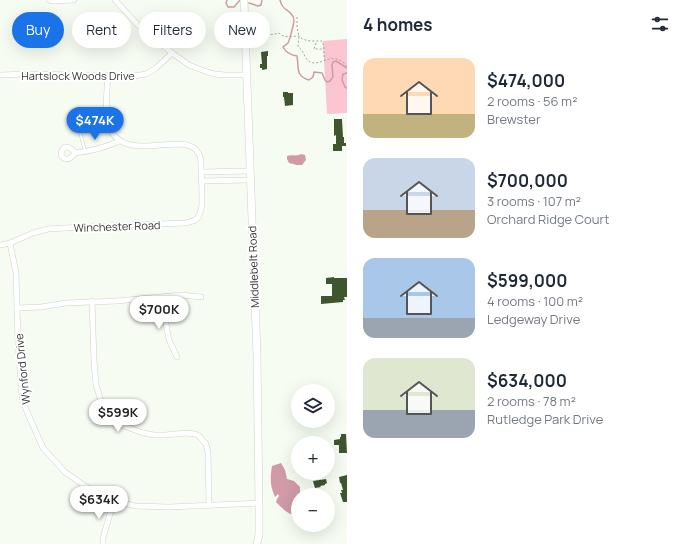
<!DOCTYPE html>
<html lang="en">
<head>
<meta charset="utf-8">
<style>
	:root { --surface:#fff; --page:#f2f2f3; --text:#1f2937; --muted:#747a83; --accent:#1a73e8 }
	body { margin:0; font-family:Manrope,sans-serif; background:var(--page); color:var(--text); height:100vh; display:flex; flex-direction:column; font-size:15px; white-space:nowrap }
	* { box-sizing:border-box; margin:0 }
	p { font-size:13px; color:var(--muted) }
	.icon { flex:none; width:22px; height:22px; fill:none; stroke:currentColor; stroke-width:2; stroke-linecap:round; stroke-linejoin:round }
	.map { position:relative; flex:1; overflow:hidden }
	.sheet { display:flex; flex-direction:column; background:var(--surface); width:340px }
	.sheet>* { flex:none }
	.top-card { position:absolute; left:12px; top:12px; width:275px; height:36px; display:flex; gap:8px }
	.controls { position:absolute; left:291px; top:384px; display:grid; gap:8px }
	.controls a { display:grid; place-items:center; width:44px; height:44px; border-radius:50%; background:var(--surface); box-shadow:0 4px 16px #0002; font-size:20px }
	.price { position:absolute; translate:-50% -34px; padding:0 9px; border-radius:14px; background:#fff; color:#222; font-size:13px; line-height:26px; filter:drop-shadow(0 1px 2px #0008) }
	.price::after { content:''; position:absolute; left:50%; top:24px; width:12px; height:9px; margin-left:-6px; background:inherit; clip-path:polygon(0 0,100% 0,50% 100%) }
	.price.on { background:var(--accent); color:#fff }
	ul { padding:0; list-style:none }
	li { display:flex; align-items:center; gap:12px; height:100px; padding:0 16px }
	li span { display:grid; place-items:center; flex:none; width:112px; height:80px; border-radius:12px; color:#555 }
	li>.icon { margin-inline-start:auto }
	span .icon { width:48px; height:48px; fill:#fffc; stroke-width:1 }
	li b { font-size:17px }
	h2 { display:flex; justify-content:space-between; align-items:center; height:48px; padding:0 16px; font-size:17px }
	.chip { padding:0 14px; border-radius:18px; background:var(--surface); box-shadow:0 4px 16px #0002; font-size:14px; line-height:36px }
	.chip.on { background:var(--accent); color:#fff }
	main { display:flex; flex:1; min-height:0 }
	.map>svg:first-child { display:block }
</style>
</head>
<body>
<main>
<div class="map">
<svg width="347" height="544" viewBox="0 0 347 544">
	<rect width="100%" height="100%" fill="#f6fcf2"/>
	<polygon fill="#fcc5d2" points="347,39 347,113 327,114 323,41"/>
	<g fill="#d09aa7">
		<path d="M301 154 305 155 306 160 302 165H297L289 163 287 159V156C292 154 295 157 301 154Z"/>
		<path d="M281 463 285 470 287 479 294 481 300 487V495H298V515C289 516 283 509 276 502L277 499 279 496 278 494 275 497C270 486 270 478 272 466Z"/>
	</g>
	<g fill="none" stroke-linecap="round" stroke-linejoin="round">
		<g stroke="#d09aa7" stroke-width="1.5">
			<polyline points="227,0 226,3 228,7 234,7 240,0"/>
			<path d="M280 0C283 11 287 8 292 15 294 17 294 18 294 21 294 23 289 42 288 43 286 45 284 46 283 47 286 53 291 55 297 56 299 67 295 76 309 80L313 77 314 72 322 73 325 80 327 82 330 81 333 77 332 65 333 62 336 61 347 68"/>
			<polyline points="249,3 258,6 261,5 262,0"/>
			<polyline points="347,73 343,74 342,80 345,87 347,88"/>
		</g>
	</g>
	<g fill="#3f552f">
		<polygon points="268,51 268,56 267,56 267,69 262,70 262,68 260,68 260,64 262,64 261,52"/>
		<polygon points="283,92 288,92 288,93 293,93 293,105 285,106 284,97 283,97"/>
		<polygon points="334,119 342,119 343,137 344,137 344,143 346,143 346,146 342,146 342,151 333,151 333,144 336,144 336,135 334,136"/>
		<polygon points="334,277 334,278 347,278 347,297 344,297 345,300 343,300 343,302 321,304 321,296 332,296 332,284 326,284 326,278"/>
		<polygon points="341,434 346,434 347,453 339,453 339,445 334,445 334,440 340,439 340,437 341,437"/>
		<polygon points="347,475 347,502 343,502 340,493 342,493 341,490 343,490 341,483 340,483 339,477"/>
		<polygon points="326,479 327,483 325,484 325,485 320,486 321,487 315,488 313,481"/>
	</g>
	<g fill="none" stroke-linecap="round" stroke-linejoin="round">
		<g stroke="#cdd3ca" stroke-width="3.5">
			<polyline id="lane" points="80,132 85,151"/>
		</g>
		<g stroke="#cdd3ca" stroke-width="6">
			<g id="street">
				<polyline points="49,0 52,1 74,0"/>
				<polyline points="115,0 138,25 172,53 189,65 207,72 215,74 225,75 247,75"/>
				<polyline points="0,75 28,74 134,76 146,74 156,68 172,53"/>
				<path d="M65 147C70 147 72 149 75 153 67 166 55 155 65 147Z"/>
				<path d="M75 153C91 151 105 148 119 141"/>
				<polyline points="201,172 250,171"/>
				<polyline points="201,181 250,180"/>
				<polyline points="10,243 16,273 18,342 22,397 27,412 43,448 65,472 85,486 109,499 135,506 169,507 259,503"/>
				<path d="M0 245 10 243 33 233 48 229 81 227 185 223C198 221 200 217 202 205 202 192 202 180 201 168 201 164 201 159 200 156 200 155 197 152 197 151 181 131 125 165 109 127 104 115 107 90 108 76"/>
				<polyline points="165,297 166,324 169,340 177,357"/>
				<polyline points="92,301 94,361 96,385 101,401 112,417 124,426 143,433 154,435 165,435 187,433 195,434 199,436 206,444 208,453 209,505"/>
				<polyline points="17,308 41,307 66,303 117,301 181,295 201,297"/>
				<polyline points="103,544 103,538 114,500"/>
			</g>
		</g>
		<g stroke="#cdd3ca" stroke-width="8">
			<polyline id="secondary" points="244,0 257,356 259,503 259,534 257,544"/>
		</g>
		<g stroke="#a2a69f" stroke-width="1" stroke-dasharray="2 2" stroke-linecap="butt">
			<path d="M297 17V28L299 36 298 47C304 50 304 59 310 62 320 66 328 55 339 60 342 61 345 64 347 66"/>
			<path d="M251 37C261 33 270 36 279 33 284 39 293 36 299 36 304 42 314 41 322 41 325 47 323 54 325 60"/>
			<polyline points="252,37 253,46"/>
			<polyline points="316,43 314,49 324,49"/>
		</g>
		<use href="#lane" stroke="#fff" stroke-width="2.5"/>
		<use href="#street" stroke="#fff" stroke-width="5"/>
		<use href="#secondary" stroke="#fff" stroke-width="7"/>
	</g>
	<g text-anchor="middle" dominant-baseline="central" stroke-width="4" stroke-linejoin="round" paint-order="stroke">
		<g font-size="11" fill="#353734" stroke="#fff">
			<text x="78" y="75">Hartslock Woods Drive</text>
			<text transform="translate(117 226) rotate(-2)">Winchester Road</text>
			<text transform="translate(253 267) rotate(-92)">Middlebelt Road</text>
			<text transform="translate(22 369) rotate(-96)">Wynford Drive</text>
		</g>
	</g>
</svg>
<div class="controls">
<a><svg class="icon" aria-label="layers" viewBox="0 0 24 24"><path d="M12 4l9 5-9 5-9-5zM3 14l9 5 9-5"/></svg></a>
<a>+</a>
<a>−</a>
</div>
<b class="price on" style="left:95px;top:141px">$474K</b>
<b class="price" style="left:159px;top:330px">$700K</b>
<b class="price" style="left:118px;top:433px">$599K</b>
<b class="price" style="left:99px;top:520px">$634K</b>
<div class="top-card">
<a class="chip on">Buy</a>
<a class="chip">Rent</a>
<a class="chip">Filters</a>
<a class="chip">New</a>
</div>
</div>
<section class="sheet">
<h2>4 homes<svg class="icon" aria-label="filters" viewBox="0 0 24 24"><path d="M4 7h16M4 17h16"/><circle cx="9" cy="7" r="2"/><circle cx="15" cy="17" r="2"/></svg></h2>
<ul>
<li><span style="background:linear-gradient(#ffd9b3 70%,#c2b280 0)"><svg class="icon" aria-label="home" viewBox="0 0 24 24"><path d="M3 11l9-7 9 7M6 9v11h12V9"/></svg></span><div><b>$474,000</b><p>2 rooms · 56 m²</p><p>Brewster</p></div></li>
<li><span style="background:linear-gradient(#c9d6e8 65%,#b9a48a 0)"><svg class="icon" aria-label="home" viewBox="0 0 24 24"><path d="M3 11l9-7 9 7M6 9v11h12V9"/></svg></span><div><b>$700,000</b><p>3 rooms · 107 m²</p><p>Orchard Ridge Court</p></div></li>
<li><span style="background:linear-gradient(#a9c7e8 75%,#9aa5b1 0)"><svg class="icon" aria-label="home" viewBox="0 0 24 24"><path d="M3 11l9-7 9 7M6 9v11h12V9"/></svg></span><div><b>$599,000</b><p>4 rooms · 100 m²</p><p>Ledgeway Drive</p></div></li>
<li><span style="background:linear-gradient(#dfe7d0 65%,#9aa5b1 0)"><svg class="icon" aria-label="home" viewBox="0 0 24 24"><path d="M3 11l9-7 9 7M6 9v11h12V9"/></svg></span><div><b>$634,000</b><p>2 rooms · 78 m²</p><p>Rutledge Park Drive</p></div></li>
</ul>
</section>
</main>
</body>
</html>
